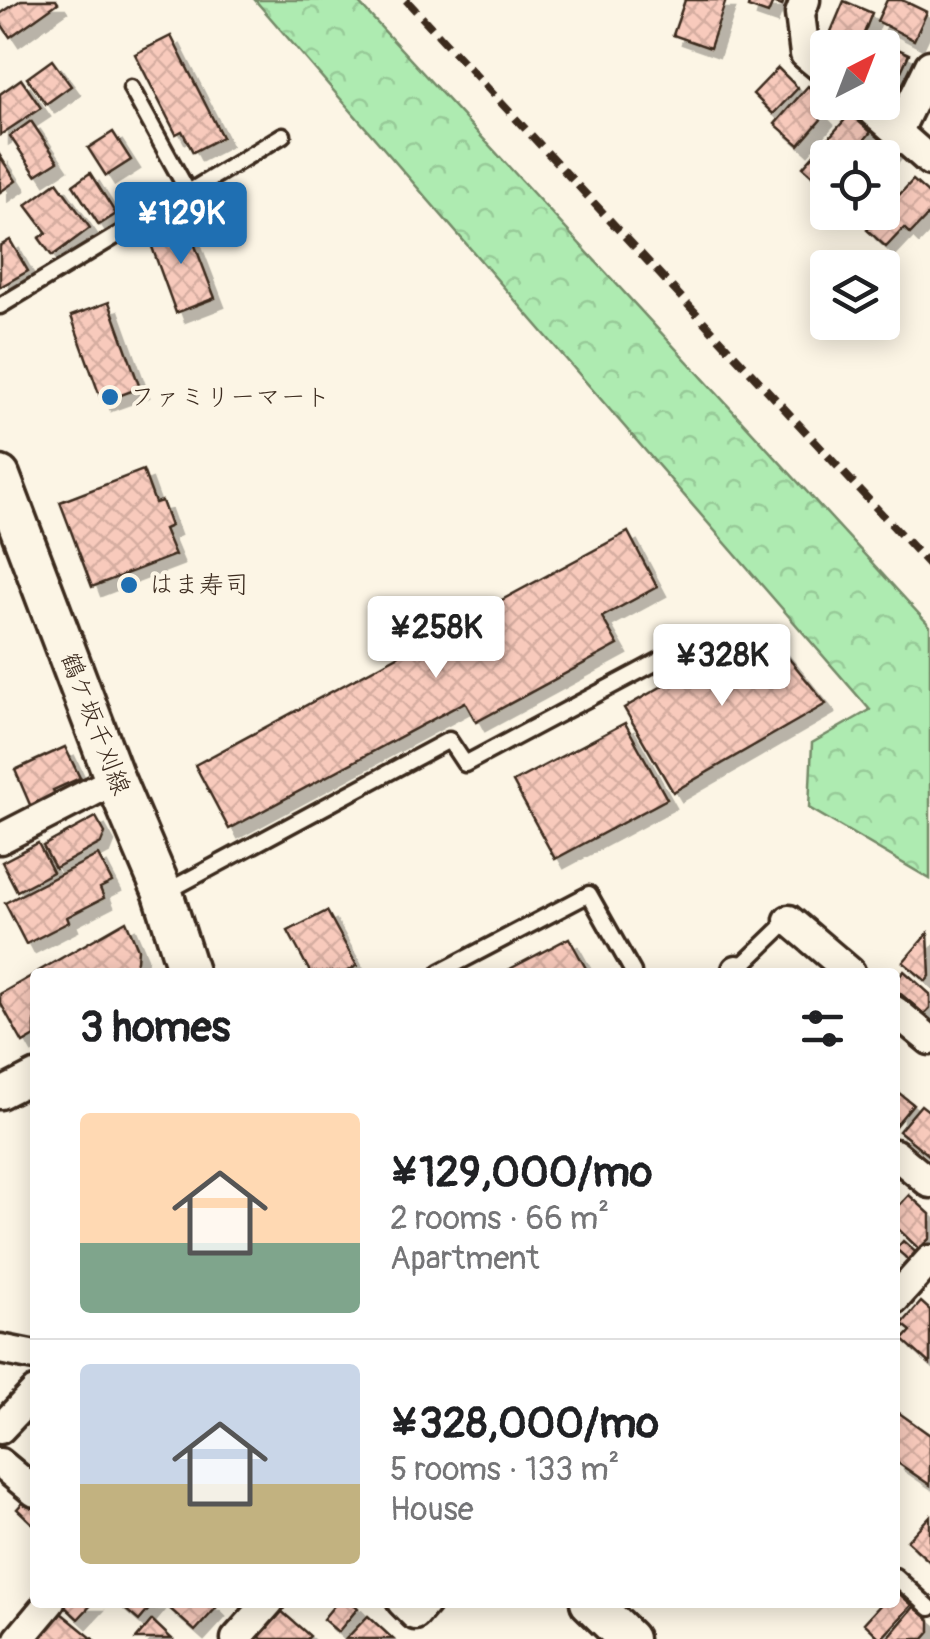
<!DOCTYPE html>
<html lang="en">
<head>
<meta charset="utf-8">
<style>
	:root { --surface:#fff; --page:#f2f2f2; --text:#202124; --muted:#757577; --line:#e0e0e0; --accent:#1f6fb2 }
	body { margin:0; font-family:Pangolin,"Klee One",sans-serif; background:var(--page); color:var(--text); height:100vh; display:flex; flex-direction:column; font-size:38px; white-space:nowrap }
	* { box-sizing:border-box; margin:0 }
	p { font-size:32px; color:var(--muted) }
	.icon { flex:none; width:55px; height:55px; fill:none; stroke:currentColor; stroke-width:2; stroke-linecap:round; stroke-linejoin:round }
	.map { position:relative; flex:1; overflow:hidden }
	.sheet { position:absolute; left:30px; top:968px; width:870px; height:640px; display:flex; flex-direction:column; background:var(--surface); border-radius:10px; box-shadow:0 5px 25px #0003 }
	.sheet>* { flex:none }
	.needle { width:65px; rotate:42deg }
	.controls { position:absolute; left:810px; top:30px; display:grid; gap:20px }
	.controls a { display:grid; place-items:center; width:90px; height:90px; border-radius:10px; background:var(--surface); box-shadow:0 5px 25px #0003; font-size:50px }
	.price { position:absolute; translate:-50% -85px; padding:0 22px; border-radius:10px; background:#fff; color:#222; font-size:32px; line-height:65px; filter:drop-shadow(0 2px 5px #0008) }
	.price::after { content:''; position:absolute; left:50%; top:60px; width:30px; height:22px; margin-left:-15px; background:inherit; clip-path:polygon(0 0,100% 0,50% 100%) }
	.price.current { background:var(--accent); color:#fff }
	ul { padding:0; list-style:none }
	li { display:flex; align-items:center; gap:30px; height:250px; padding:0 50px }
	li+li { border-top:2px solid var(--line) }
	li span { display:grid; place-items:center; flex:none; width:280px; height:200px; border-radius:10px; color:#555 }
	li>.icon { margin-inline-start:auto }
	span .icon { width:120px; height:120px; fill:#fffc; stroke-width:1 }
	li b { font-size:42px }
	h2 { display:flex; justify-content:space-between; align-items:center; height:120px; padding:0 50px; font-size:42px }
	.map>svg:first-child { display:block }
</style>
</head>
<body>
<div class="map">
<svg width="930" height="1639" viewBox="0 0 930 1639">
	<defs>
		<pattern id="forest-crowns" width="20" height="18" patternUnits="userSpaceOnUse" patternTransform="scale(2.5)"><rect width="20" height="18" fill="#aeebb1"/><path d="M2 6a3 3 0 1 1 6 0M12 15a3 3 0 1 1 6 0" fill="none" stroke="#97ca98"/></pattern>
		<pattern id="building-cross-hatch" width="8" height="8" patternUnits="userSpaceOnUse" patternTransform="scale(2.5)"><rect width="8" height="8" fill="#f8cabc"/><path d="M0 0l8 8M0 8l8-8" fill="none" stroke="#d6aea1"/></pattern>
		<filter id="shadow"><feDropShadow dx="9" dy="9" stdDeviation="0" flood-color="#0004"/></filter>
	</defs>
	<rect width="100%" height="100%" fill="#fcf5e5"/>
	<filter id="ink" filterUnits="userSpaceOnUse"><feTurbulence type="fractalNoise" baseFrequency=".01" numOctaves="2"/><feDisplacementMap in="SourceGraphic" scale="20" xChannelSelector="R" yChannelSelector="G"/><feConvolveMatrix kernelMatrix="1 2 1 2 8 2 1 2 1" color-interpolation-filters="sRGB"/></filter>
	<g filter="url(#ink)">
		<polygon fill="url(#forest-crowns)" stroke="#748a68" stroke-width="2.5" points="255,0 356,0 930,626 930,879 809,808 812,743 870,710"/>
		<g fill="url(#building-cross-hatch)" stroke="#3b2a1e" stroke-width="2.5" filter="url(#shadow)">
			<polygon points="21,0 56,0 58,3 10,37 0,22 0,14"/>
			<polygon points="685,0 726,0 710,48 673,35"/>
			<polygon points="750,0 784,0 782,6 773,2 768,14 748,7"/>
			<polygon points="887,0 902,0 927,12 914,40 877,21"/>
			<polygon points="844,1 872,13 859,46 830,34"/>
			<polygon points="171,36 222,137 193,152 182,131 176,134 135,54"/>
			<polygon points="872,37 909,54 895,84 882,78 882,48 867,48"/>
			<polygon points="52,60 71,86 46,104 27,78"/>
			<polygon points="778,68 798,88 773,114 753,94"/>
			<polygon points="21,79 41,108 0,135 0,94"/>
			<polygon points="808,86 824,100 816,108 824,116 799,145 775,124"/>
			<polygon points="850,114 871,132 849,158 828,158 828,182 824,186 803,167"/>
			<polygon points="31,121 58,161 36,175 10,136"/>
			<polygon points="113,132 131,160 106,176 88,148"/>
			<polygon points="885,142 893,149 882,161 882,158 871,158"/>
			<polygon points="0,156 16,181 0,192"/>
			<polygon points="90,173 116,214 99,225 73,185"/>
			<polygon points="913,180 930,195 930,213 910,234 904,228 886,247 867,230"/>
			<polygon points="57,182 90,228 52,256 39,238 47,233 26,205"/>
			<polygon points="186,222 215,298 176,313 148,236"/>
			<polygon points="10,240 28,271 0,287 0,246"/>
			<polygon points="109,302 140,388 102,402 71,316"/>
			<polygon points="143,470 155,503 162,501 171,526 164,529 175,555 92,587 60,502"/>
			<polygon points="628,532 657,587 602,617 618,645 476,722 465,702 229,829 195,765"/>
			<polygon points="764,628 826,704 673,792 624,708"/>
			<polygon points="625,723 667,799 555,859 513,782"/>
			<polygon points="65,747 80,778 53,790 56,796 31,807 15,770"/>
			<polygon points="96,817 105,833 101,843 55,868 43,846"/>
			<polygon points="38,843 53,872 17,891 2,862"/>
			<polygon points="98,855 112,882 100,888 104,898 67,917 69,922 26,944 5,903"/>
			<polygon points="327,911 357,966 345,972 310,972 288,931"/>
			<polygon points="126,921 138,949 137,961 131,972 37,972"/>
			<polygon points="928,933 930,976 926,981 903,962"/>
			<polygon points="569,938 588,972 504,972"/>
			<polygon points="904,971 930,994 930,1008 924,1014 895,989 895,982"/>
			<polygon points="35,974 35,1036 23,1043 0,1002 0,994"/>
			<polygon points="899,1093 913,1104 895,1126 895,1098"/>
			<polygon points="921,1105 930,1112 930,1156 899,1131"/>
			<polygon points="909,1195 930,1214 930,1238 919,1249 895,1226 895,1210"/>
			<polygon points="903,1241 920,1256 913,1264 896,1249"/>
			<polygon points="921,1302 930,1310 930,1364 903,1340 911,1331 902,1324"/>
			<polygon points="895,1410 930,1435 930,1485 895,1461"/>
			<polygon points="26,1499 35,1508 35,1526 17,1509"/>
			<polygon points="930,1516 930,1562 907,1541"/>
			<polygon points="895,1590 912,1605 881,1639 864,1623 883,1602 895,1602"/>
			<polygon points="68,1602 94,1602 78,1619 64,1606"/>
			<polygon points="117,1602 155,1602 139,1621"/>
			<polygon points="170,1602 210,1602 216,1608 195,1631 167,1606"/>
			<polygon points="337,1602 352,1602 358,1608 338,1632 323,1619"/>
			<polygon points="914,1607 930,1620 930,1632 924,1639 887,1639"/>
			<polygon points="280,1610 310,1636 307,1639 262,1639 257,1635"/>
			<polygon points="61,1613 93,1639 39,1639"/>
			<polygon points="368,1616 393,1639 346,1639"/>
			<polygon points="152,1620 172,1639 136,1639"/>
		</g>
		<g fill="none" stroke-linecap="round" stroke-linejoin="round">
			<g stroke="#3b2a1e" stroke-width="21">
				<g id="service">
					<polyline points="131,88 188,192"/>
					<polyline points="0,306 283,135"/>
					<polyline points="164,893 449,740 465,764 668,656"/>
					<polyline points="737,970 789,920"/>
					<polyline points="440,972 589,894 633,972"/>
					<polyline points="895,1576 930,1608"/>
				</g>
			</g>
			<g stroke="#3b2a1e" stroke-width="35">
				<g id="minor">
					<polyline points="805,0 800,14 805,54 828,73"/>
					<polyline points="863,102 930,161"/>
					<polyline points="898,131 930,65"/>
					<polyline points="0,839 115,780"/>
					<polyline points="789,920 850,972"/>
					<polyline points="737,970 740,972"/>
					<polyline points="895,1011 930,1040"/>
					<polyline points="0,1094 35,1076"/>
					<polyline points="895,1154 930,1183"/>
					<polyline points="895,1299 930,1260"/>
					<polyline points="0,1349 35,1356"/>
					<polyline points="0,1429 35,1392"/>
					<polyline points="0,1463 35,1492"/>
					<polyline points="402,1602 415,1615 426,1602"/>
					<polyline points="19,1639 50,1602"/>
					<polyline points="236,1639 269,1602"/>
				</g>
			</g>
			<g stroke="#3b2a1e" stroke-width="45">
				<g id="secondary">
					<polyline points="0,476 115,780 163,893 188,972"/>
					<polyline points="590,1602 628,1639"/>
				</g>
			</g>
			<use href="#service" stroke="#fcf5e5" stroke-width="14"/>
			<use href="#minor" stroke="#fcf5e5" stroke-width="28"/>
			<use href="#secondary" stroke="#fcf5e5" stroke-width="38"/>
			<polyline stroke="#3b2a1e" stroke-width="8" stroke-dasharray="15 8" stroke-linecap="butt" points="406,0 930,566"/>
		</g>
	</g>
	<g fill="#1f6fb2" stroke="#fcf5e5" stroke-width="4">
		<circle cx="110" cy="397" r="10"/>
		<circle cx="129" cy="585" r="10"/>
	</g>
	<g text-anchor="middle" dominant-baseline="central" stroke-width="8" stroke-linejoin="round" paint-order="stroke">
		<g font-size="25" fill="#3b2a1e" stroke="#fcf5e5" text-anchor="start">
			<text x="130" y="397">ファミリーマート</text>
			<text x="149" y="585">はま寿司</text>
		</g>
		<g font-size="25" fill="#3b2a1e" stroke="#fcf5e5">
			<text transform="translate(95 724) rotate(69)">鶴ケ坂千刈線</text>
		</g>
	</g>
</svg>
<div class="controls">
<a><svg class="needle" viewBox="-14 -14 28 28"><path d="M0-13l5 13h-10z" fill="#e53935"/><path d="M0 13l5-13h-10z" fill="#757577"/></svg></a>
<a><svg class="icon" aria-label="locate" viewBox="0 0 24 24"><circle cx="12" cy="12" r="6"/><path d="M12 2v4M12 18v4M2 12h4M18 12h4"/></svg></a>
<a><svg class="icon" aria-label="layers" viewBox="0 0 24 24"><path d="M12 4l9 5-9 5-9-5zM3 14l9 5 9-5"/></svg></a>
</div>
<b class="price current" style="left:181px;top:267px">¥129K</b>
<b class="price" style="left:436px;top:681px">¥258K</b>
<b class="price" style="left:722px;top:709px">¥328K</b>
<section class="sheet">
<h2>3 homes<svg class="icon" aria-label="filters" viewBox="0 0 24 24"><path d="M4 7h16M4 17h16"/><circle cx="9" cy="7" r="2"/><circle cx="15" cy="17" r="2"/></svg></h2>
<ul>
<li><span style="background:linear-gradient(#ffd9b3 65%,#7fa58c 0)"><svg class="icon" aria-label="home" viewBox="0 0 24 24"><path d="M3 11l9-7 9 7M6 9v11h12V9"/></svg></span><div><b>¥129,000/mo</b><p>2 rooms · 66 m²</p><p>Apartment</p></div></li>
<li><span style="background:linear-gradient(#c9d6e8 60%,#c2b280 0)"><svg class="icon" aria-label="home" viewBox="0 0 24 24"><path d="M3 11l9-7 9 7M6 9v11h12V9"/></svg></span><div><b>¥328,000/mo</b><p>5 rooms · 133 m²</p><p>House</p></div></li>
</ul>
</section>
</div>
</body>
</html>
